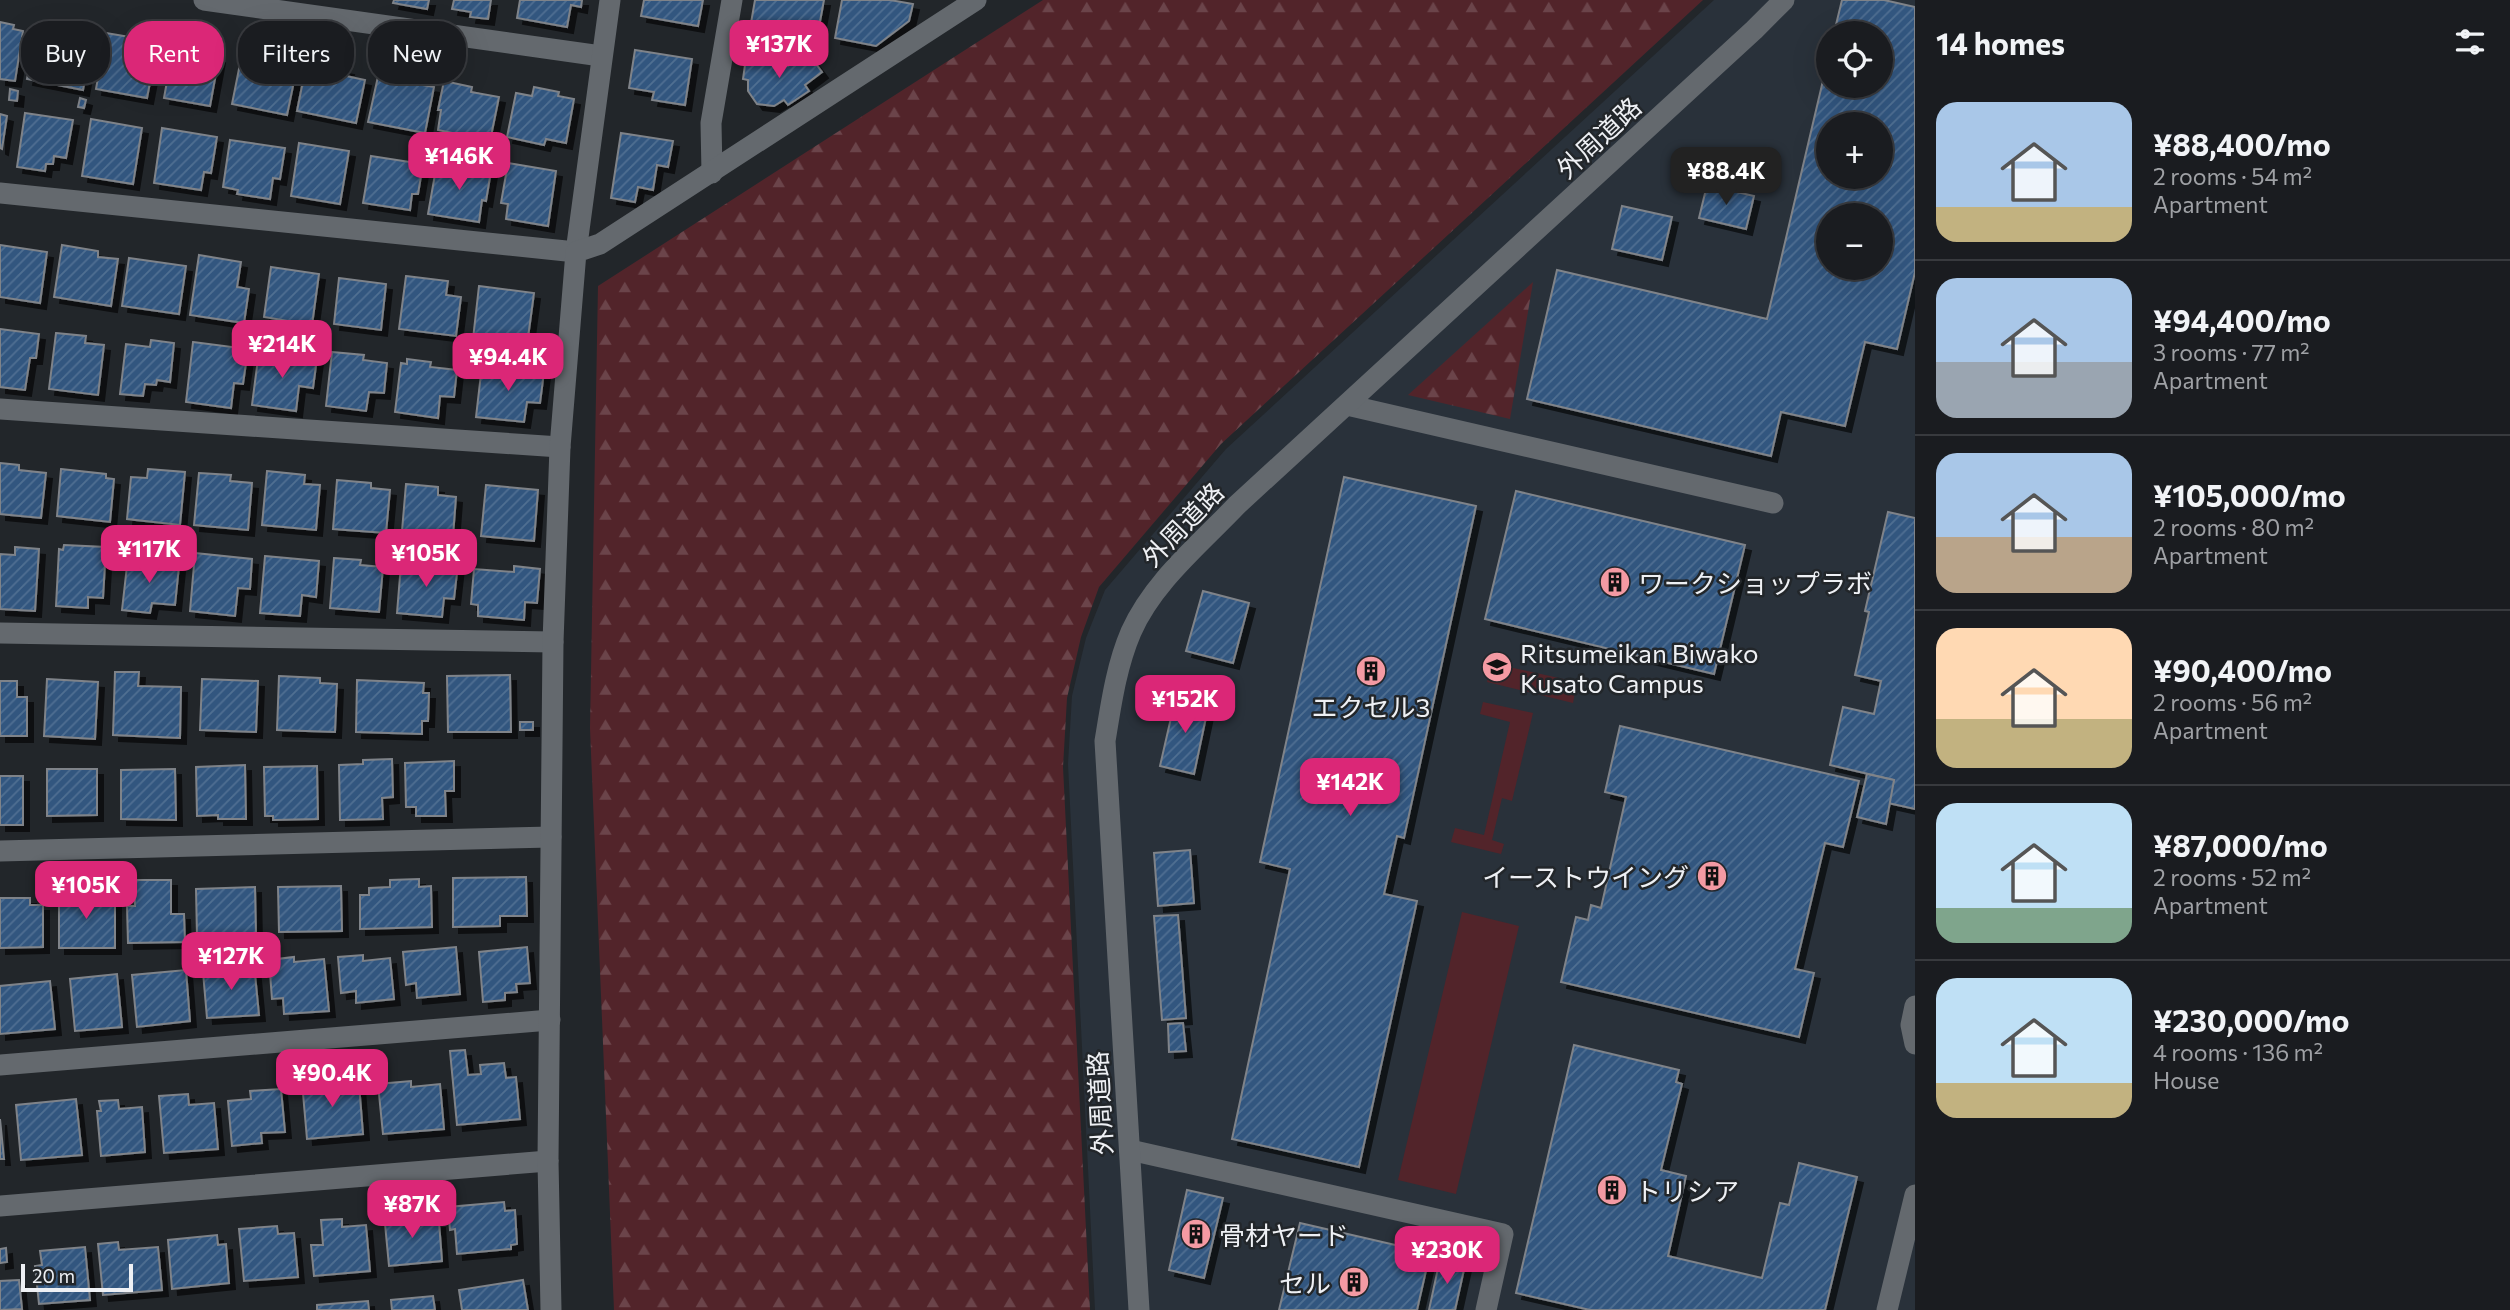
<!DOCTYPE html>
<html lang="en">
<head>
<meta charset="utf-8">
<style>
	:root { --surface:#1a1c20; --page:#232529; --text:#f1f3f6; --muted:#9fa1a5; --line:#383a3e; --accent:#db2777 }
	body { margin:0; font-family:Commissioner,"Noto Sans JP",sans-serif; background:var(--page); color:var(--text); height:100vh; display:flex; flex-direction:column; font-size:26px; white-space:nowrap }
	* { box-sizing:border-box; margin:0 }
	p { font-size:23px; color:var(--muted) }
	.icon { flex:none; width:38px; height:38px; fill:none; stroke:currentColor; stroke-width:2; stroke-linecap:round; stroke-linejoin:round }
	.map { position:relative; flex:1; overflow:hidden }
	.details { display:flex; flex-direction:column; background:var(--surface); width:595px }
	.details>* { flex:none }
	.banner { position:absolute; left:21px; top:21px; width:665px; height:63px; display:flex; gap:14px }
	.buttons { position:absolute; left:1816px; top:21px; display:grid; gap:14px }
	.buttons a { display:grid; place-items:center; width:77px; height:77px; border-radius:50%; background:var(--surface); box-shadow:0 7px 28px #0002,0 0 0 2px var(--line); font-size:35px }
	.scale { position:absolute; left:21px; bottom:18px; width:112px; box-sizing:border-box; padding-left:7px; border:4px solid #eef0f4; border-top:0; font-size:19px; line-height:24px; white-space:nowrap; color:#eef0f4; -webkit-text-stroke:5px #22262a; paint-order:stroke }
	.price { position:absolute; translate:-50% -60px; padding:0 16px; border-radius:14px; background:var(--accent); color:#fff; font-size:23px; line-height:46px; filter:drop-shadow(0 2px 4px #0008) }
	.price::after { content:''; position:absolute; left:50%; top:42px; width:21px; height:16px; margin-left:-10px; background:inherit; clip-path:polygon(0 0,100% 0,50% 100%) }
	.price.on { background:#222; color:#fff }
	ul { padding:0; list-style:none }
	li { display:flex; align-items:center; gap:21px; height:175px; padding:0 21px }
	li+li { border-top:2px solid var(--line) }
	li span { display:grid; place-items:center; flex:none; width:196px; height:140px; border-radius:21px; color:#555 }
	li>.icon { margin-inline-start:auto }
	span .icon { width:84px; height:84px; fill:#fffc; stroke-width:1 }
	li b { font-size:30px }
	h2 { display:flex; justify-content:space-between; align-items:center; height:84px; padding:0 21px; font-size:30px }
	.chip { padding:0 24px; border-radius:28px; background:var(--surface); box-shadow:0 7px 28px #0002,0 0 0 2px var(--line); font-size:24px; line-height:63px }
	.chip.on { background:var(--accent); color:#fff }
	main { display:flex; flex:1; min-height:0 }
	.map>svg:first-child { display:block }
</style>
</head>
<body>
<main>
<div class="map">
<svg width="1915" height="1310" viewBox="0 0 1915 1310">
	<defs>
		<pattern id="forest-firs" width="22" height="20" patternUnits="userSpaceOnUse" patternTransform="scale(1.75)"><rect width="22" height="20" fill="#52242a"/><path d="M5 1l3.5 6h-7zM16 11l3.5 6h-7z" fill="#6b444a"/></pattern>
		<pattern id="building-hatch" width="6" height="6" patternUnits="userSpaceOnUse" patternTransform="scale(1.75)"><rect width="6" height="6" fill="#32567f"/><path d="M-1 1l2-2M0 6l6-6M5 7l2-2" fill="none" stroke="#506f92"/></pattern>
		<filter id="shadow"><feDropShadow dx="6" dy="6" stdDeviation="0" flood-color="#0009"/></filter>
	</defs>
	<rect width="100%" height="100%" fill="#22262a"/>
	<path fill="#29313a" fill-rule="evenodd" d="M1714 0H1915V1310H1095L1068 764 1072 696 1086 638 1105 590 1226 449ZM1829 33H1881V86H1829ZM1829 124H1881V177H1829ZM1829 215H1881V268H1829Z"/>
	<g fill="url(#forest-firs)">
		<polygon points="1043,0 1703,0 1221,444 1099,587 1081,637 1067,698 1063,767 1090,1310 614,1310 590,728 598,286"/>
		<polygon points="1533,282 1510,419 1408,395"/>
	</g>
	<g fill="#52242a">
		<polygon points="1491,663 1577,682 1573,703 1487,682"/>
		<polygon points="1483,702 1533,713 1512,801 1502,798 1492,840 1504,844 1501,854 1451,842 1455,828 1484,835 1510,722 1480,714"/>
		<polygon points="1462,912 1519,926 1456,1194 1398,1180"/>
	</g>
	<g fill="url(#building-hatch)" stroke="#7f8389" stroke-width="2" fill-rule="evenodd" filter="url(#shadow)">
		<polygon points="394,0 429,0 427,9 393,3"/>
		<polygon points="454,0 491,0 488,19 470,17 471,12 452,9"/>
		<polygon points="520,0 582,0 581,7 571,5 567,27 517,18"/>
		<polygon points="644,0 703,0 698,26 641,16"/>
		<polygon points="755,0 824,0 816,43 783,37 785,29 751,23"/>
		<polygon points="842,0 890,0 913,4 909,21 876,46 835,38"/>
		<path d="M1842 0H1884L1915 7V272L1897 349 1865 342 1845 426 1781 412 1771 456 1527 399 1557 270 1767 319 1829 55V86H1881V33H1834ZM1829 124H1881V177H1829ZM1829 215H1881V268H1829Z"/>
		<polygon points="0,22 14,25 13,29 23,31 15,81 0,79"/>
		<polygon points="37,28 72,34 71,41 91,45 83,90 27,79"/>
		<polygon points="106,33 130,37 129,41 157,46 147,98 96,89"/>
		<polygon points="174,43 201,48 201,53 219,57 210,106 164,98"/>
		<polygon points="635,50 692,59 685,105 652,100 654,92 629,88"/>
		<polygon points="807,52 822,72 805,85 809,91 788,105 784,100 774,106 757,104 748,91 748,80 743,79 746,58 788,66"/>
		<polygon points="264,55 298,62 287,115 232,104 241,59 262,63"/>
		<polygon points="307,61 348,69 346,76 365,80 356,123 297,111"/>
		<polygon points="379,72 416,79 416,84 434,87 425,133 368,122"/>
		<polygon points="444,81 472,87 471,92 499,97 490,141 438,130 441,110 438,110"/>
		<polygon points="534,87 559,92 558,96 574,99 566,143 546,139 544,145 507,137 516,93 532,96"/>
		<polygon points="10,89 18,91 17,101 9,100"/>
		<polygon points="80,98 86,100 84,108 78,107"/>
		<polygon points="25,113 73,120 66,158 54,156 53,164 46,164 45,171 17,167"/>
		<polygon points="0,114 7,116 2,149 0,148"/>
		<polygon points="91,119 142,128 133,184 82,176"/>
		<polygon points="162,128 217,137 211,173 204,172 201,190 154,183"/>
		<polygon points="621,133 673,141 668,167 657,165 653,190 638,187 635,202 611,198"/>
		<polygon points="230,140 285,148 280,179 273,178 270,199 237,194 238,190 223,187"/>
		<polygon points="299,143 349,151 340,204 291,196"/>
		<polygon points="371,156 423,164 418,194 412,194 410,210 363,203"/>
		<polygon points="437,163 491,171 486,201 482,200 479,222 428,214"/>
		<polygon points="508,163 556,171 548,226 506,219 508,204 501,203"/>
		<polygon points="1707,185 1754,196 1746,229 1699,218"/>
		<polygon points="1622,206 1672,217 1662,260 1612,249"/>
		<polygon points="0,245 47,252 40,303 0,297"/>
		<polygon points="62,245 98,251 98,257 118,259 111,306 54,297"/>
		<polygon points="199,255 241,262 237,287 249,289 244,323 190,315"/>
		<polygon points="129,258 186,266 179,314 122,306"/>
		<polygon points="271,267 319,274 312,325 264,317"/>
		<polygon points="406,276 448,281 446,295 461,297 456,336 399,329"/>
		<polygon points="339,278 386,284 381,330 334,324"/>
		<polygon points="479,286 534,293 527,345 473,339"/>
		<polygon points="0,329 39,334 36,358 30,358 25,390 0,387"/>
		<polygon points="56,333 86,336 85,343 104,345 98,395 49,389"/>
		<polygon points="151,340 174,343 170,382 157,380 156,385 145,384 143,396 120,394 126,344 150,347"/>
		<polygon points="193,342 248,349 243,384 234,383 231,408 186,402"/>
		<polygon points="259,351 317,358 313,388 299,386 296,411 252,405"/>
		<polygon points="332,352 364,355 363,360 387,363 384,393 369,392 366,411 326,406"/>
		<polygon points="407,359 431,362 430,367 457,370 454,397 440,396 438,418 395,412 401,363 407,364"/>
		<polygon points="482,365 544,372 540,403 527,402 524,422 476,417"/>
		<polygon points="0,463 19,465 19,470 46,473 41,518 0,514"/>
		<polygon points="61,469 106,474 106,478 114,479 110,522 57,516"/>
		<polygon points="148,469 185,472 180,525 127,519 131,477 147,478"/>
		<polygon points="267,471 305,475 304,484 320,485 316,530 262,525"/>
		<polygon points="199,473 231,475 230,481 252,483 248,530 194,525"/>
		<polygon points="1344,477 1476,506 1404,838 1397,836 1384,894 1417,901 1359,1167 1232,1139 1290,869 1260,862"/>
		<polygon points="337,480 371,483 371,488 390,490 386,533 333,529"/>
		<polygon points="406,484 438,487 438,495 456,497 453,536 402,531"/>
		<polygon points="486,485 538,490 534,541 481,536"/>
		<polygon points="1516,491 1745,545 1714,674 1485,619"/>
		<polygon points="1888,512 1915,518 1915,809 1888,803 1894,780 1830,765 1843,707 1874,714 1881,681 1855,675 1869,612 1865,611"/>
		<polygon points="64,545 106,547 103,598 88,597 88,608 56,606 59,549 63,550"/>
		<polygon points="15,547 39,549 35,611 0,609 0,554 15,555"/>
		<polygon points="195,553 252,559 250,589 238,588 235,616 190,611"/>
		<polygon points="265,556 319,561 316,597 302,595 300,616 260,613"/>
		<polygon points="128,557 151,559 151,563 155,564 179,566 175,605 152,603 150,613 122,610"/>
		<polygon points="334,558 361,560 360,565 383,567 379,612 330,608"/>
		<polygon points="435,562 458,564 454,599 444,598 442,617 397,613 401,564 434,568"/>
		<polygon points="514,566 540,569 537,603 525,602 524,620 478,616 478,605 471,604 474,569 514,572"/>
		<polygon points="1203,591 1249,603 1233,663 1186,651"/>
		<polygon points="115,672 139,672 138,686 181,687 180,738 113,735"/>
		<polygon points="510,675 511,732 448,732 447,676"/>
		<polygon points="279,676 320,678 320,683 337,684 335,732 277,730"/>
		<polygon points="47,679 98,682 95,739 44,736"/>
		<polygon points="202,679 258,681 256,732 200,730"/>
		<polygon points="357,680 424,683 423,693 429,693 428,721 422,721 422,734 356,732"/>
		<polygon points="0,681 17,681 17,697 27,697 27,736 0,736"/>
		<polygon points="1176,696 1209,703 1194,774 1160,766"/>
		<rect x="520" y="722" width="13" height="8"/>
		<polygon points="1620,726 1859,781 1843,847 1825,843 1795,969 1814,973 1799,1037 1561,982 1576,917 1588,920 1591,905 1601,908 1626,797 1605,792"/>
		<polygon points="392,759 393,797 382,798 383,819 340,820 339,765 363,764 363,760"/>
		<polygon points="454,761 454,791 445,791 446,816 416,816 416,807 406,807 405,763"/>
		<polygon points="245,765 246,819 218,819 218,815 197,816 196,767"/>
		<polygon points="317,766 318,819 273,820 273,816 265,816 264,767"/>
		<polygon points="47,769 97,769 97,815 47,816"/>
		<polygon points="175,769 176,820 121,819 121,770"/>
		<polygon points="1867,774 1894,780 1886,824 1857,817"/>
		<rect x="0" y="776" width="23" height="49"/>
		<polygon points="1190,850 1194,903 1158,906 1154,853"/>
		<polygon points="526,877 527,916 500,916 500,926 453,927 453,878"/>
		<polygon points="419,879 419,887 431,886 432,927 360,929 360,895 369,895 369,888 390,887 390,880"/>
		<polygon points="134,880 171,880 171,914 184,914 185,942 128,943 127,906 135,906"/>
		<polygon points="341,886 342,931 279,932 278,887"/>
		<polygon points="255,887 256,935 197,936 196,889"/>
		<polygon points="59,889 85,889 85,900 115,900 115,948 59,948"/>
		<polygon points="0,898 30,898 30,905 43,905 43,947 0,948"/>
		<polygon points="1178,915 1186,1018 1162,1020 1154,916"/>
		<polygon points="456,947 460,994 417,998 416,983 406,985 403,952"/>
		<polygon points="527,947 530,983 516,984 517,992 505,993 505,1000 483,1002 479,952"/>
		<polygon points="363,955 363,961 390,958 394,999 356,1003 356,991 341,993 338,957"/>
		<polygon points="294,957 294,962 324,959 329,1011 284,1014 283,998 272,999 269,960"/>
		<polygon points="254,964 259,1015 207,1018 203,972 226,970 226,967"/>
		<polygon points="186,970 190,1021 137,1027 132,975"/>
		<polygon points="117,974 122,1027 75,1031 70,979"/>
		<polygon points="50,981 55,1029 0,1034 0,986"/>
		<polygon points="1183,1023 1186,1051 1169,1052 1168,1024"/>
		<polygon points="1574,1045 1679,1070 1676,1082 1682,1084 1661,1170 1686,1176 1668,1256 1762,1278 1780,1203 1789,1205 1799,1163 1857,1177 1825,1310 1590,1310 1516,1293"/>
		<polygon points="465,1050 468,1075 481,1074 480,1065 504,1063 506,1078 516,1077 520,1119 457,1125 450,1051"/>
		<polygon points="343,1078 344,1085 359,1084 363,1134 307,1139 302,1082"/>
		<polygon points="411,1081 411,1087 440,1084 444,1129 383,1134 378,1084"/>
		<polygon points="281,1089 285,1132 261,1133 262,1143 232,1146 228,1101 251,1099 250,1091"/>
		<polygon points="188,1094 189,1105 214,1103 218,1149 164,1153 159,1096"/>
		<polygon points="76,1099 82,1155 21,1160 16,1105"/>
		<polygon points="118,1100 119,1109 142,1107 145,1152 101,1156 97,1111 101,1111 99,1101"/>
		<polygon points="0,1119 4,1159 0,1159"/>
		<polygon points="1187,1190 1223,1198 1204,1278 1169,1270"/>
		<polygon points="504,1202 505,1211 515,1210 517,1244 511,1245 511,1249 457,1254 455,1229 450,1230 448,1207"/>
		<polygon points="402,1211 402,1217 419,1215 420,1223 439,1222 442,1261 389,1266 384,1213"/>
		<polygon points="342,1219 342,1227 366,1225 370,1271 314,1276 311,1245 323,1245 321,1220"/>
		<polygon points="1300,1223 1430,1253 1417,1310 1279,1310"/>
		<polygon points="277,1226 278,1234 294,1233 298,1277 244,1281 239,1229"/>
		<polygon points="217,1235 218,1245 226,1244 229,1283 172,1289 168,1240"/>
		<polygon points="118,1242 119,1250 158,1247 162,1290 103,1295 98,1244"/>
		<polygon points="85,1247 90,1300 39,1304 35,1266 42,1265 40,1251"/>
		<polygon points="6,1248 7,1262 0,1263 0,1249"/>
		<polygon points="1440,1259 1465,1265 1455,1310 1429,1310"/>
		<polygon points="19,1280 22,1309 0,1310 0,1281"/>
		<polygon points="523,1280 528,1310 462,1310 459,1290"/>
		<polygon points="433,1296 435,1310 392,1310 391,1300"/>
		<polygon points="368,1301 369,1310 317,1310 317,1305"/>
	</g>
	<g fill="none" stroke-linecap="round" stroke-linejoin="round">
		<g stroke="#64696e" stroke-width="21">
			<polyline points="204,0 601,56"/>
			<polyline points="712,173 711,123 732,0"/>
			<polyline points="0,193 576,252 610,0"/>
			<polyline points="1347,405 1773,503"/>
			<polyline points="0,409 560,447"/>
			<polyline points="0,633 553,642"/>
			<polyline points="0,851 551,837"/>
			<polyline points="1915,1006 1911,1025 1915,1044"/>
			<polyline points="0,1065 550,1020"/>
			<polyline points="1130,1150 1503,1234 1486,1310"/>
			<polyline points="0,1206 548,1161"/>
			<polyline points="551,1310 548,1161 553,642 560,447 576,252 600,244 976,0"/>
			<path d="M1139 1310 1105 741C1111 705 1116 667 1131 632 1153 582 1200 544 1237 505L1754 30 1784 0"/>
			<polyline points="1887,1310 1915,1195"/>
		</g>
	</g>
	<defs>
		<g id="building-disc" transform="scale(1.575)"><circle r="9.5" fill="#f49aa3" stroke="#22262a"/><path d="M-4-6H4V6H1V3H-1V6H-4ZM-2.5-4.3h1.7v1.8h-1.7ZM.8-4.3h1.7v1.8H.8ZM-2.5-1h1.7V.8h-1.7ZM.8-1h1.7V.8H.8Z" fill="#111"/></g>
		<g id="university-disc" transform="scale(1.575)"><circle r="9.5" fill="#f49aa3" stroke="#22262a"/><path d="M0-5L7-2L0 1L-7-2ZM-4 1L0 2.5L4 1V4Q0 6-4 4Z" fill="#111"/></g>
	</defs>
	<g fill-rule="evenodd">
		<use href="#building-disc" x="1615" y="582"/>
		<use href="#university-disc" x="1497" y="667"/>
		<use href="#building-disc" x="1371" y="671"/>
		<use href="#building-disc" x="1712" y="876"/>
		<use href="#building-disc" x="1612" y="1190"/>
		<use href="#building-disc" x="1196" y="1234"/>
		<use href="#building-disc" x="1354" y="1282"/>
	</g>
	<g text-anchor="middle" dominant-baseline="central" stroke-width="5" stroke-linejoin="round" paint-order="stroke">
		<g font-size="26" fill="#eef0f4" stroke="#22262a">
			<text transform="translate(1598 137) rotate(-43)">外周道路</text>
			<text transform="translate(1182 524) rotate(-46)">外周道路</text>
			<text transform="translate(1099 1103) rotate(-93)">外周道路</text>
		</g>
		<g font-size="26" fill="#eef0f4" stroke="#22262a" text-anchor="start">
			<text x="1638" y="582">ワークショップラボ</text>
			<text x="1520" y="652">Ritsumeikan Biwako<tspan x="1520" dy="30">Kusato Campus</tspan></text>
			<text x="1371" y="706" text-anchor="middle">エクセル3</text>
			<text x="1689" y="876" text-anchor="end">イーストウイング</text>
			<text x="1635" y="1190">トリシア</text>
			<text x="1219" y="1234">骨材ヤード</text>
			<text x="1331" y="1282" text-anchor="end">セル</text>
		</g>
	</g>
</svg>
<div class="buttons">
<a><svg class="icon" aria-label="locate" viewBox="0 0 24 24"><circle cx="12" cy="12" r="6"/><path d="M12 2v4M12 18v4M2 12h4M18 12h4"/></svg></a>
<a>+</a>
<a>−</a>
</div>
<div class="scale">20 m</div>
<b class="price" style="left:779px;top:80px">¥137K</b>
<b class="price" style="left:459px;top:192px">¥146K</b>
<b class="price on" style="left:1726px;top:207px">¥88.4K</b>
<b class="price" style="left:282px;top:380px">¥214K</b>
<b class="price" style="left:508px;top:393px">¥94.4K</b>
<b class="price" style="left:149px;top:585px">¥117K</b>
<b class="price" style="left:426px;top:589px">¥105K</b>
<b class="price" style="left:1185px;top:735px">¥152K</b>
<b class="price" style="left:1350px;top:818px">¥142K</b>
<b class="price" style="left:86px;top:921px">¥105K</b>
<b class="price" style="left:231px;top:992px">¥127K</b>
<b class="price" style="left:332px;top:1109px">¥90.4K</b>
<b class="price" style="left:412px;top:1240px">¥87K</b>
<b class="price" style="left:1447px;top:1286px">¥230K</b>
<div class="banner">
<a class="chip">Buy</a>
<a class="chip on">Rent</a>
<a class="chip">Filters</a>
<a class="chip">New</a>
</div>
</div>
<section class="details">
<h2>14 homes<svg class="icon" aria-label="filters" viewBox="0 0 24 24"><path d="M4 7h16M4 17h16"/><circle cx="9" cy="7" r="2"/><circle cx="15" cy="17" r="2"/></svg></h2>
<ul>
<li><span style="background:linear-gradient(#a9c7e8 75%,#c2b280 0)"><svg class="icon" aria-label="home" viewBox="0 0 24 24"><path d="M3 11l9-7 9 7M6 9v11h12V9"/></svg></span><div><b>¥88,400/mo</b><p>2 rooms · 54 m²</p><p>Apartment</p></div></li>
<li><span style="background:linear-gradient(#a9c7e8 60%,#9aa5b1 0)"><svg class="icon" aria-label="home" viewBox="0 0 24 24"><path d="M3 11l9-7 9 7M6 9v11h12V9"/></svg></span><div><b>¥94,400/mo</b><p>3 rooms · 77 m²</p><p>Apartment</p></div></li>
<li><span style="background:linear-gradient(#a9c7e8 60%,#b9a48a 0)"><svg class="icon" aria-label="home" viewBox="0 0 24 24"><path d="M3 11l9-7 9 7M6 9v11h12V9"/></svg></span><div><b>¥105,000/mo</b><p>2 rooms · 80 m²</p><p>Apartment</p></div></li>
<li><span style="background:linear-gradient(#ffd9b3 65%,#c2b280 0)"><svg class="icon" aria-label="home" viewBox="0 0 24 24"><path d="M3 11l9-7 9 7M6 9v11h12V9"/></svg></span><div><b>¥90,400/mo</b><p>2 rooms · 56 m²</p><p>Apartment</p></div></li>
<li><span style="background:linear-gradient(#bfe0f5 75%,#7fa58c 0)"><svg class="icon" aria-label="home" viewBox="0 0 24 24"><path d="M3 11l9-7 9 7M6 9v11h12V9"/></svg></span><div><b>¥87,000/mo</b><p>2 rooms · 52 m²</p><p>Apartment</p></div></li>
<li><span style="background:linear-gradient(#bfe0f5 75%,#c2b280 0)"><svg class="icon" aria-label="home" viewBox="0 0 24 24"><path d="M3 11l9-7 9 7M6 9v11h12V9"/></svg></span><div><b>¥230,000/mo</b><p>4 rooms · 136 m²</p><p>House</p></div></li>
</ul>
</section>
</main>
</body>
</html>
